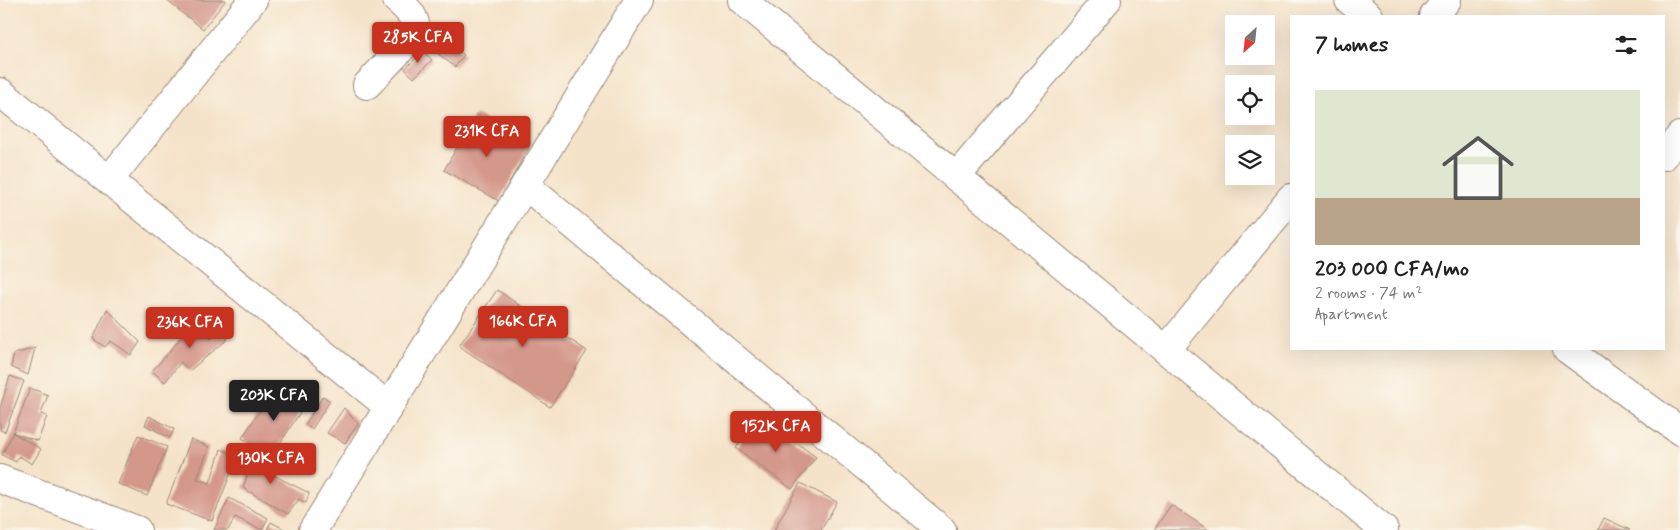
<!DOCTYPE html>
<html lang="en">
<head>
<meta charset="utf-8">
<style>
	:root { --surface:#fff; --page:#f2f2f2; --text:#222; --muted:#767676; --line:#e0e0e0; --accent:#c8321e }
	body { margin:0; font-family:Mynerve,sans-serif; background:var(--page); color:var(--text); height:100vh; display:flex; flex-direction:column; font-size:19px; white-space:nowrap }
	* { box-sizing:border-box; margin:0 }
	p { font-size:16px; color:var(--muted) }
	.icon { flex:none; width:28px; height:28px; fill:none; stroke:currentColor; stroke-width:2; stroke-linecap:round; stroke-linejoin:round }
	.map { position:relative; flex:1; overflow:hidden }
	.side { position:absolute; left:1290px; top:15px; width:375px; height:335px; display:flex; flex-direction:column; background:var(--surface); border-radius:0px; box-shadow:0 5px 20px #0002 }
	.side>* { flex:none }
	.needle { width:32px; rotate:207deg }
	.buttons { position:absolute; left:1225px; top:15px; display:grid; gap:10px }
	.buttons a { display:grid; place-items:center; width:50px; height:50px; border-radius:0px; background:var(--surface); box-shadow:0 5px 20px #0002; font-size:25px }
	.price { position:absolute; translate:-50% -42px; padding:0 11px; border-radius:5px; background:var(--accent); color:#fff; font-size:16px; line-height:32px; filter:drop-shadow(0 1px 2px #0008) }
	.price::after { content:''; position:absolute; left:50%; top:30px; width:15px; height:11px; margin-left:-8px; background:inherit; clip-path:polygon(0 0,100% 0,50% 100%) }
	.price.current { background:#222; color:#fff }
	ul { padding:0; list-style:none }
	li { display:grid; align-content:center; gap:10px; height:265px; padding:0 25px }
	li+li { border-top:1px solid var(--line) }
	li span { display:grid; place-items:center; height:155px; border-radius:0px; color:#555 }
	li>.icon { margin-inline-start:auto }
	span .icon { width:90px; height:90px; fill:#fffc; stroke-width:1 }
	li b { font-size:21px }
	h2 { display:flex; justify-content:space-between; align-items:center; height:60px; padding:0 25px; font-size:21px }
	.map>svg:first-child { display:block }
</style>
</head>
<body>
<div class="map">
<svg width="1680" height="530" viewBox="0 0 1680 530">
	<rect width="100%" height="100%" fill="#fbf7ec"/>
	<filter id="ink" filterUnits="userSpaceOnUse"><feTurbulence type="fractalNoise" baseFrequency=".02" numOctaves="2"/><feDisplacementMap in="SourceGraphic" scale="10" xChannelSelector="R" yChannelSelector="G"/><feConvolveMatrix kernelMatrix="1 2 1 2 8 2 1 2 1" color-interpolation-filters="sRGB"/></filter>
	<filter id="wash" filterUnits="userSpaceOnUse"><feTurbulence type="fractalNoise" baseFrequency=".0096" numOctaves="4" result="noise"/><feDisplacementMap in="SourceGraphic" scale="20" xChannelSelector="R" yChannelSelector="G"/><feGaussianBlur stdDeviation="1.12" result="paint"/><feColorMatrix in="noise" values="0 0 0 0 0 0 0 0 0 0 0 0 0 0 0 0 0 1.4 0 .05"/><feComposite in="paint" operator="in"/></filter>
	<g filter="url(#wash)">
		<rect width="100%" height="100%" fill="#f5e3c9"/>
		<g id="blocks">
			<g fill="#d4988b">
				<polygon points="166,0 226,0 203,29"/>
				<polygon points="437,34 464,55 455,67 428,46"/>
				<polygon points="423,51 432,60 414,78 405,69"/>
				<polygon points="476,114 530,145 499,201 444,170"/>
				<polygon points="497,290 587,351 550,407 459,346"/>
				<polygon points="107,309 140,342 131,355 111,341 105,347 93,339"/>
				<polygon points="197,316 216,330 210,339 222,335 228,339 189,371 181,362 165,382 152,371 170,351"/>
				<polygon points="35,348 28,375 11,367 14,354"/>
				<polygon points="10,376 24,381 5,432 0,430 0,408"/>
				<polygon points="276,386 305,405 271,457 242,438"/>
				<polygon points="30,388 48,395 41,414 47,416 38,441 13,433"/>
				<polygon points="323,396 330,401 312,429 305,425"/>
				<polygon points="344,408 358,424 345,443 327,433"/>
				<polygon points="149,416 174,429 170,438 145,425"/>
				<polygon points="760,416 816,457 792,489 736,448"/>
				<polygon points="13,433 41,449 32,464 19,456 16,462 2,455"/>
				<polygon points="138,435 167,447 147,496 118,484"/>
				<polygon points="191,439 209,447 197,479 210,483 221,449 237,457 212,521 166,504"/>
				<polygon points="247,450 272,463 267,472 309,493 306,503 299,499 288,514 243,488 249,470 243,465"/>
				<polygon points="800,483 837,502 821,530 774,530"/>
				<polygon points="229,498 268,518 262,530 235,517 228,530 214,530"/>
				<polygon points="1171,505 1209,530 1154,530"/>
				<polygon points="1604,518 1630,530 1598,530"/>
				<polygon points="271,522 286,530 267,530"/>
			</g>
		</g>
	</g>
	<g filter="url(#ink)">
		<use href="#blocks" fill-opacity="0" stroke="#988674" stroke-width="1"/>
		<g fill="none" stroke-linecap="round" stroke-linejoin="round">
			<g stroke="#988674" stroke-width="30">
				<g id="minor">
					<polyline points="742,0 1384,530"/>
					<polyline points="1349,0 1369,16"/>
					<polyline points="1434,16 1447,0"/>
					<path d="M367 85 416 33C416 17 409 10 397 0"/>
					<polyline points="0,92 389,407"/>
					<polyline points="1664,156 1680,136"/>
					<polyline points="956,177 1107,0"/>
					<polyline points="109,180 253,0"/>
					<polyline points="525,185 942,530"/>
					<polyline points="1567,349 1680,431"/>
					<polyline points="1166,350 1291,198"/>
					<polyline points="0,479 137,530"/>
					<polyline points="313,530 639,0"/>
				</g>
			</g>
			<use href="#minor" stroke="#fff" stroke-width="28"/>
		</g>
	</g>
</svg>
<div class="buttons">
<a><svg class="needle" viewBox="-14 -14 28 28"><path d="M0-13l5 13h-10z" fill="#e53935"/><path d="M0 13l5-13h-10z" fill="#767676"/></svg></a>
<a><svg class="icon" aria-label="locate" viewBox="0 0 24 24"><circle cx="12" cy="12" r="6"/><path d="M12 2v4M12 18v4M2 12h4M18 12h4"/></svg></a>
<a><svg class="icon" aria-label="layers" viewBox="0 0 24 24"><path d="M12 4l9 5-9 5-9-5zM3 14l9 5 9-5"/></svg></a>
</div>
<b class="price" style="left:418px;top:64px">285K CFA</b>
<b class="price" style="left:487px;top:158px">231K CFA</b>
<b class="price" style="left:523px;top:348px">166K CFA</b>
<b class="price" style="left:190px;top:349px">236K CFA</b>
<b class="price current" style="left:274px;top:422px">203K CFA</b>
<b class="price" style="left:776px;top:453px">152K CFA</b>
<b class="price" style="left:271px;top:485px">130K CFA</b>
<section class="side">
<h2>7 homes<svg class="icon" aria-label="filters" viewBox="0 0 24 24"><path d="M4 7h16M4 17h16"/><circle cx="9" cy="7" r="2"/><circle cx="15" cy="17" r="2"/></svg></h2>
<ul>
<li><span style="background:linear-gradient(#dfe7d0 70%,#b9a48a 0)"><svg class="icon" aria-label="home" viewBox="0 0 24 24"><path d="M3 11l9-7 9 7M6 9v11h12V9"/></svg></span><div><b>203 000 CFA/mo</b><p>2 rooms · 74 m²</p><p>Apartment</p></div></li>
</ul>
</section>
</div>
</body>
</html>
